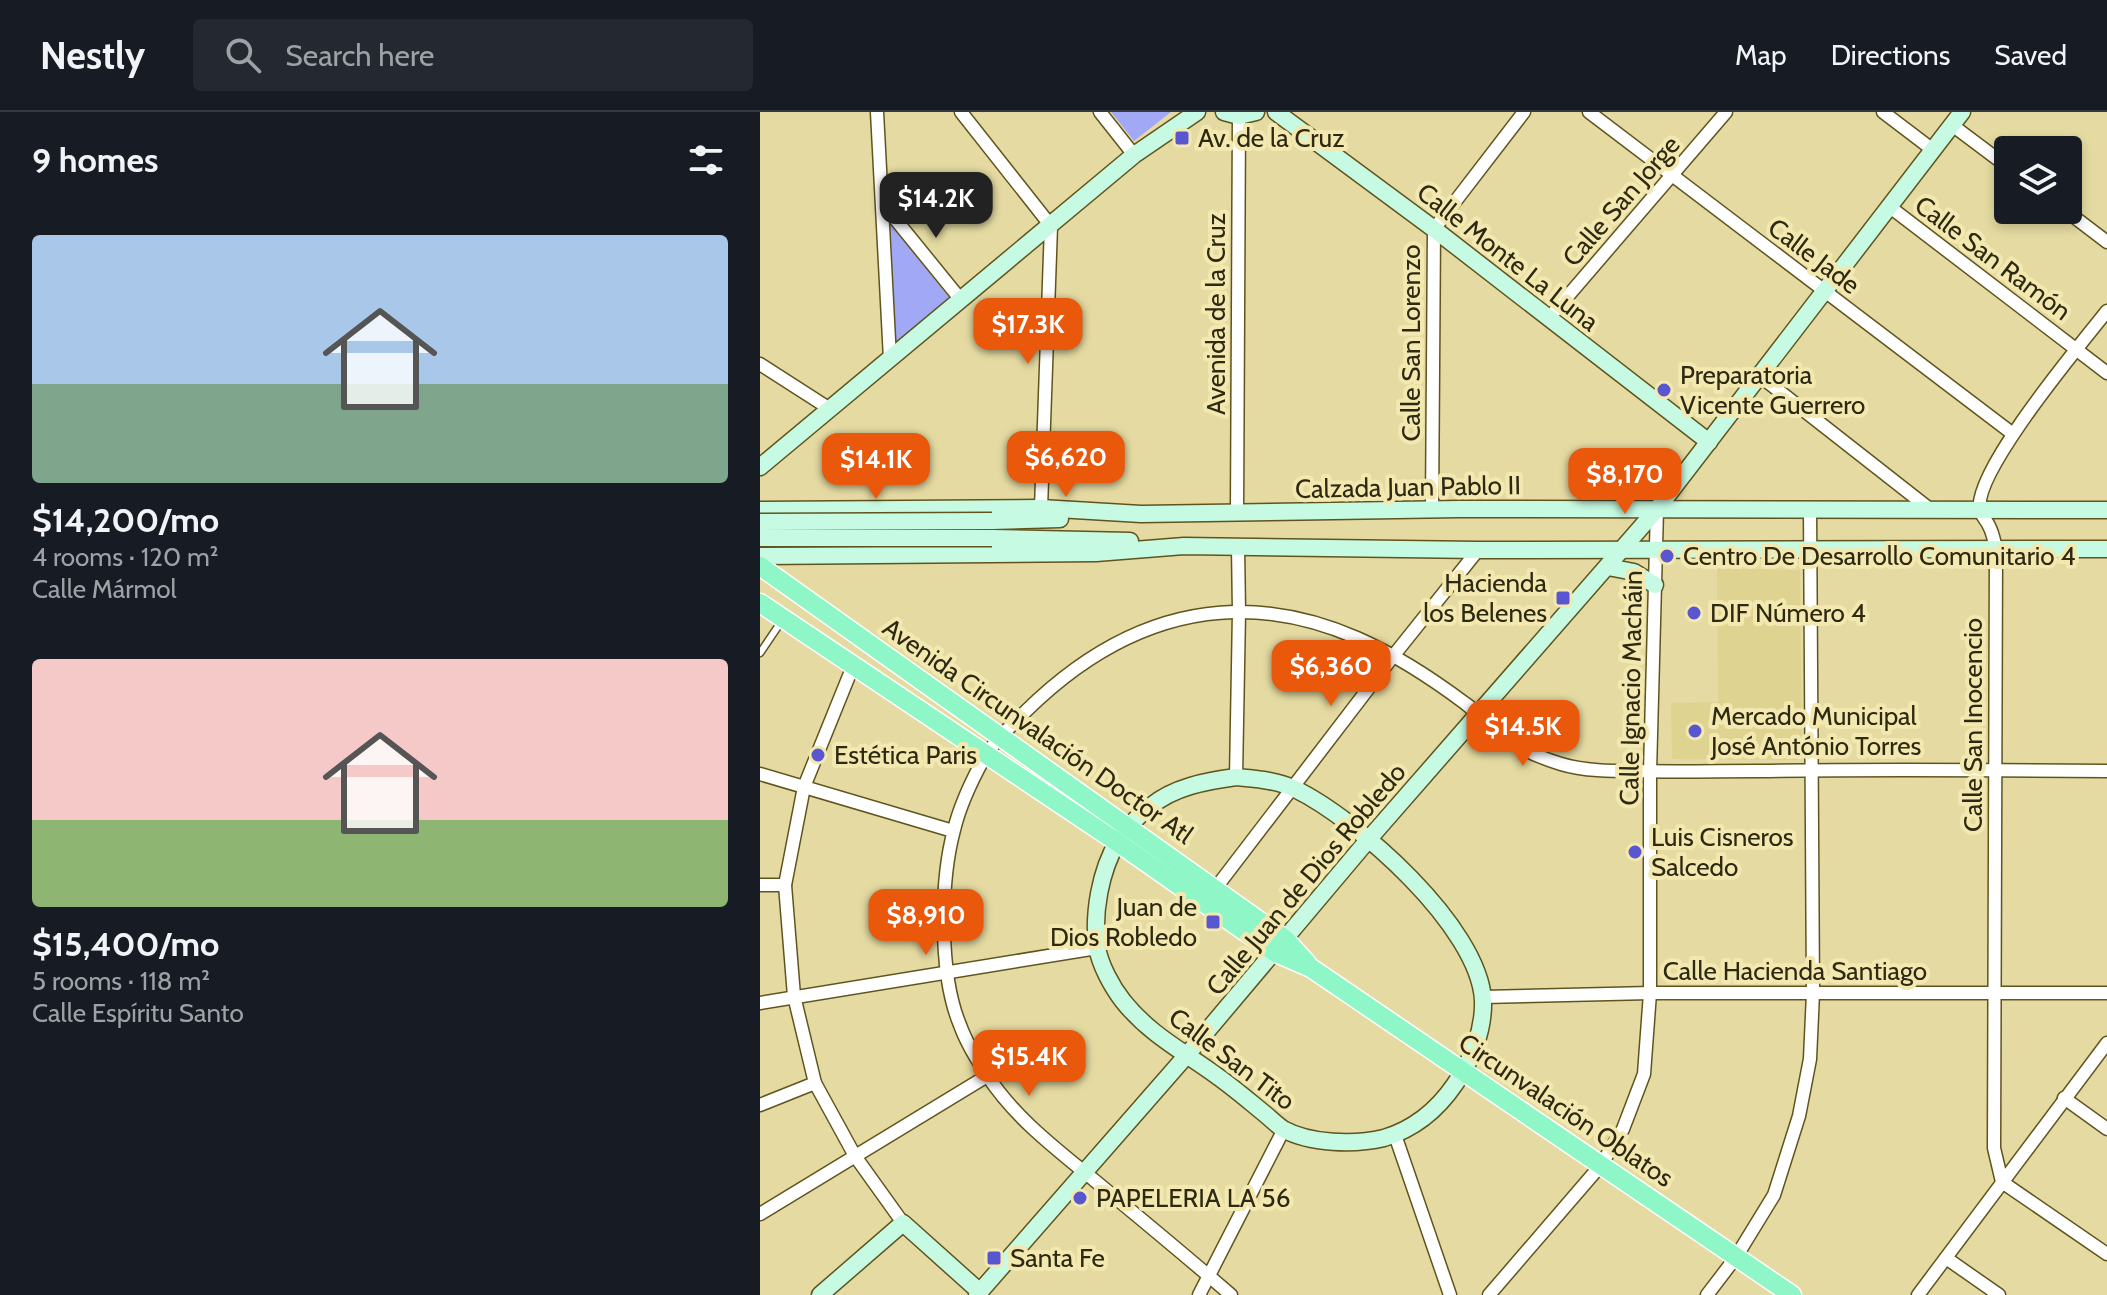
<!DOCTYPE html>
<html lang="en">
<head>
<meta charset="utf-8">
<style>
	:root { --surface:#171b24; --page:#242831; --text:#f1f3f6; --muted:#9ea1a6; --line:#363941; --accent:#ea580c }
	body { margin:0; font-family:Cabin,sans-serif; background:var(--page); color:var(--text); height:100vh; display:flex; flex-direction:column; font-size:30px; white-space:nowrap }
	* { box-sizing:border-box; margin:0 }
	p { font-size:26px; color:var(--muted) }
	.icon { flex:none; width:44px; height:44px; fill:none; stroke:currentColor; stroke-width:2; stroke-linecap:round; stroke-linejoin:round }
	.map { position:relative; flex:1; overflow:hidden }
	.panel { display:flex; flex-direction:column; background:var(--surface); width:760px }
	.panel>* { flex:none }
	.tools { position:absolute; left:1234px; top:24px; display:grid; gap:16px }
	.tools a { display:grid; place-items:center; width:88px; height:88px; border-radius:8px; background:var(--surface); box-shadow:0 4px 12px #0003; font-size:40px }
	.price { position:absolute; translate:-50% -68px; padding:0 18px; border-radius:16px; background:var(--accent); color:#fff; font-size:26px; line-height:52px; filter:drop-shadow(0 2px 4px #0008) }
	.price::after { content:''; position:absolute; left:50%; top:48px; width:24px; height:18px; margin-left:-12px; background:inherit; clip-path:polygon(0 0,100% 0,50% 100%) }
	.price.active { background:#222; color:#fff }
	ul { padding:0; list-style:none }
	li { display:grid; align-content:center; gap:16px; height:424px; padding:0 32px }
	li span { display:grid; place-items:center; height:248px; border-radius:8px; color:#555 }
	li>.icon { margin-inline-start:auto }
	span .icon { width:144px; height:144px; fill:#fffc; stroke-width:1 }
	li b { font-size:34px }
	h2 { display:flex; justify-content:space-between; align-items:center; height:96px; padding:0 32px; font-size:34px }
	header { display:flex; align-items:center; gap:48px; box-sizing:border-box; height:112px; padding:0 40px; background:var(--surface); border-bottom:2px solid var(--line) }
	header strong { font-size:38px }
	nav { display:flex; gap:44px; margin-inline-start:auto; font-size:28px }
	.search { width:560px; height:72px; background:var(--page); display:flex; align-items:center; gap:20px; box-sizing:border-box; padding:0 28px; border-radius:8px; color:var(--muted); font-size:30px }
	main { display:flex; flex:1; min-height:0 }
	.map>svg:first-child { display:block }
</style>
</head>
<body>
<header>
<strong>Nestly</strong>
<div class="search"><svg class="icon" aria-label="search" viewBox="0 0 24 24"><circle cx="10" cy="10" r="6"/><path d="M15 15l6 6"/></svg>Search here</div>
<nav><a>Map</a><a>Directions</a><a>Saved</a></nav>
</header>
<main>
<section class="panel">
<h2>9 homes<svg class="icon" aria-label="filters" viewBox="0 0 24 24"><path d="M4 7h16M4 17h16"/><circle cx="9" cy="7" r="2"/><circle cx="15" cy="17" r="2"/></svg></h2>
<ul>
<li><span style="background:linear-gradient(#a9c7e8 60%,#7fa58c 0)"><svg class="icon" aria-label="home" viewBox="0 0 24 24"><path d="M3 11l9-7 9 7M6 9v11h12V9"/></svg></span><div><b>$14,200/mo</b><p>4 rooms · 120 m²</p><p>Calle Mármol</p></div></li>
<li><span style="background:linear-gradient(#f6c9c9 65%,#8fb573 0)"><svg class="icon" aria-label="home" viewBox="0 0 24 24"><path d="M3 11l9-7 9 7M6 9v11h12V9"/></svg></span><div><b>$15,400/mo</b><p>5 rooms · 118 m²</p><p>Calle Espíritu Santo</p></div></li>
</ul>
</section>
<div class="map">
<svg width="1347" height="1183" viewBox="0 0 1347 1183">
	<rect width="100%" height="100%" fill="#e5dba2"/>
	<polygon fill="#dfd392" points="957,456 1040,458 1042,642 1037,648 912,647 911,591 958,590"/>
	<g fill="#a1a9f6">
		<polygon points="351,0 411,0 374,29"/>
		<polygon points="129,110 191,188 136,232"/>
	</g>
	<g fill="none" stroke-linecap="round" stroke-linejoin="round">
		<g stroke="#5f541e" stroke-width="9">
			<polyline id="lane" points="0,541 21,510"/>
		</g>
		<g stroke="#5f541e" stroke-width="15">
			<g id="street">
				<polyline points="117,0 130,247"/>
				<polyline points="201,0 291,114 281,396"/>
				<polyline points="340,0 374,43"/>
				<polyline points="829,0 1253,322"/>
				<polyline points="1123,0 1173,38"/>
				<polyline points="1192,13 1248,55"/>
				<polyline points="123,92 201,188"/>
				<polyline points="1130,95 1347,261"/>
				<polyline points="1305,98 1347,130"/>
				<path d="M1347 199C1321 232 1212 361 1220 398 1221 403 1227 409 1229 414 1233 421 1234 429 1236 437L1234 1036 1242 1070 1347 1142"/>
				<polyline points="789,206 966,0"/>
				<polyline points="0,252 70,297"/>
				<polyline points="1000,264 1171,398"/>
				<polyline points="672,398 674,117 764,0"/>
				<polyline points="477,401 479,4"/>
				<polyline points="93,554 44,675 25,773 34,884 55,971 95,1044 143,1111"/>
				<polyline points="0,662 193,719"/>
				<polyline points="476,665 479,500 478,435"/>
				<polyline points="0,773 25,773"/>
				<polyline points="455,777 634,543 718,438"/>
				<polyline points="723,885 890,881 1347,881"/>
				<polyline points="0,891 337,836"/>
				<polyline points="1304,986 1347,1017"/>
				<polyline points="0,993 55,971"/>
				<polyline points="635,1023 690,1183"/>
				<polyline points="0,1102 227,964"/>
				<polyline points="1186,1146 1239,1183"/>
				<polyline points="439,1183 524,1017"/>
				<path d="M471 1183C426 1144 380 1106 334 1068 295 1036 254 1005 227 963 217 948 206 930 200 913 179 863 180 770 194 718 200 693 211 670 223 648 234 629 251 614 266 599 323 543 393 502 474 500 562 498 638 541 706 592 716 599 724 610 734 617 752 633 778 645 801 652 824 659 851 659 875 659 916 660 957 659 998 659 1114 657 1231 658 1347 659"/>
				<polyline points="729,1183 841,1053 863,1017 884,962 890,881 890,660 897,397"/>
				<polyline points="947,1183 976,1145 1014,1083 1039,1004 1050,947 1053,881 1050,397"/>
				<polyline points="1158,1183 1347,931"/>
			</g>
		</g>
		<g stroke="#5f541e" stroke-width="19">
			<g id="secondary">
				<polyline points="464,0 479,4 496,0"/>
				<polyline points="516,0 674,117 949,330"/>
				<polyline points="0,355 374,43 437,0"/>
				<polyline points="0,398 281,396 381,402 699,397 1347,398"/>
				<polyline points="232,409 300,407"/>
				<polyline points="232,426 370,429"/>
				<polyline points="0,444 336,441 424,434 718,438 1347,437"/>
				<polyline points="848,455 874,460 895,473"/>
				<path d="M476 665C495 667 517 668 535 677 597 707 719 815 723 888 724 918 712 948 695 972 678 997 654 1017 624 1026 595 1033 550 1032 523 1017 517 1013 511 1007 505 1002 489 989 474 976 457 964 424 940 389 922 363 889 352 875 340 853 337 835 333 801 340 759 358 729 366 715 378 704 391 694 414 675 446 669 476 665Z"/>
				<polyline points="60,1183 143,1111 220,1180"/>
				<polyline points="217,1183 426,944 608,728 897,397 1202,0"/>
			</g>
		</g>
		<g stroke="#fff" stroke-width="21">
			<g id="primary">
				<polyline points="0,454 525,827 547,851"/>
				<polyline points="0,491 357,730 514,840 551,856 1032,1183"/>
			</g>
		</g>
		<use href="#lane" stroke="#fff" stroke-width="6"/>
		<use href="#street" stroke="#fff" stroke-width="12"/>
		<use href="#secondary" stroke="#c7fae3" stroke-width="16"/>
		<use href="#primary" stroke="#8ef6c7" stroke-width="18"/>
		<g stroke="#5f541e" stroke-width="19" stroke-linecap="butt">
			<g id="secondary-bridge">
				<polyline points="0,410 232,409"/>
				<polyline points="0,426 232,426"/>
			</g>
		</g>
		<use href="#secondary-bridge" stroke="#c7fae3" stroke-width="16"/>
	</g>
	<g fill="#5957cf" stroke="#f3e8af" stroke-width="3">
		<rect x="414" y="18" width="16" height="16" rx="4"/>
		<circle cx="904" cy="278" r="8"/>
		<circle cx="907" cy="444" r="8"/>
		<rect x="795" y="478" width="16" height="16" rx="4"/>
		<circle cx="934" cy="501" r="8"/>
		<circle cx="935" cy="619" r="8"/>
		<circle cx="58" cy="643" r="8"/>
		<circle cx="875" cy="740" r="8"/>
		<rect x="445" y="802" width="16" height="16" rx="4"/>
		<circle cx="320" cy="1086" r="8"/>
		<rect x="226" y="1138" width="16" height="16" rx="4"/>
	</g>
	<g text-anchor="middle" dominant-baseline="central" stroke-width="8" stroke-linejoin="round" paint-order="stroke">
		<g font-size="26" fill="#2d2912" stroke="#f3e8af" text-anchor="start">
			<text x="438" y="26">Av. de la Cruz</text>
			<text x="920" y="263">Preparatoria<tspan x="920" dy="30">Vicente Guerrero</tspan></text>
			<text x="923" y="444">Centro De Desarrollo Comunitario 4</text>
			<text x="787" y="471" text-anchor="end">Hacienda<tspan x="787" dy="30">los Belenes</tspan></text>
			<text x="950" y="501">DIF Número 4</text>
			<text x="951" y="604">Mercado Municipal<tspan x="951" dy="30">José António Torres</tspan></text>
			<text x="74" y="643">Estética Paris</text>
			<text x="891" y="725">Luis Cisneros<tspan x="891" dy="30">Salcedo</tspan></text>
			<text x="437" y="795" text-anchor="end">Juan de<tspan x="437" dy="30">Dios Robledo</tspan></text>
			<text x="336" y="1086">PAPELERIA LA 56</text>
			<text x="250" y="1146">Santa Fe</text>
		</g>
		<g font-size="26" fill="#2d2912" stroke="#f3e8af">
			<text transform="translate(861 89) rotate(-49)">Calle San Jorge</text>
			<text transform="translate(1054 144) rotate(37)">Calle Jade</text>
			<text transform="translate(748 145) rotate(38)">Calle Monte La Luna</text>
			<text transform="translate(1233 146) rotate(37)">Calle San Ramón</text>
			<text transform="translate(456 202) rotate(-90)">Avenida de la Cruz</text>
			<text transform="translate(651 231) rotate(-90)">Calle San Lorenzo</text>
			<text transform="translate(648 375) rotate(-1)">Calzada Juan Pablo II</text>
			<text transform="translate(871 576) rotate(-89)">Calle Ignacio Macháin</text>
			<text transform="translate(1213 613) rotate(-90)">Calle San Inocencio</text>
			<text transform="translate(278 619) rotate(35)">Avenida Circunvalación Doctor Atl</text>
			<text transform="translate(546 767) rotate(-50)">Calle Juan de Dios Robledo</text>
			<text x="1035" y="859">Calle Hacienda Santiago</text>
			<text transform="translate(472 947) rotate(37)">Calle San Tito</text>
			<text transform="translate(806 998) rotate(34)">Circunvalación Oblatos</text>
		</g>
	</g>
</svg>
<div class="tools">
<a><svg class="icon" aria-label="layers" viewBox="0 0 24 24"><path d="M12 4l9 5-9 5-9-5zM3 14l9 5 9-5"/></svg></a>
</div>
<b class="price active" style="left:176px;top:128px">$14.2K</b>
<b class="price" style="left:268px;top:254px">$17.3K</b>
<b class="price" style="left:306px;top:387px">$6,620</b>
<b class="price" style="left:116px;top:389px">$14.1K</b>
<b class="price" style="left:865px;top:404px">$8,170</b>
<b class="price" style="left:571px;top:596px">$6,360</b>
<b class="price" style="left:763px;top:656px">$14.5K</b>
<b class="price" style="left:166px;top:845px">$8,910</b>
<b class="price" style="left:269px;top:986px">$15.4K</b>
</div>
</main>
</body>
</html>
